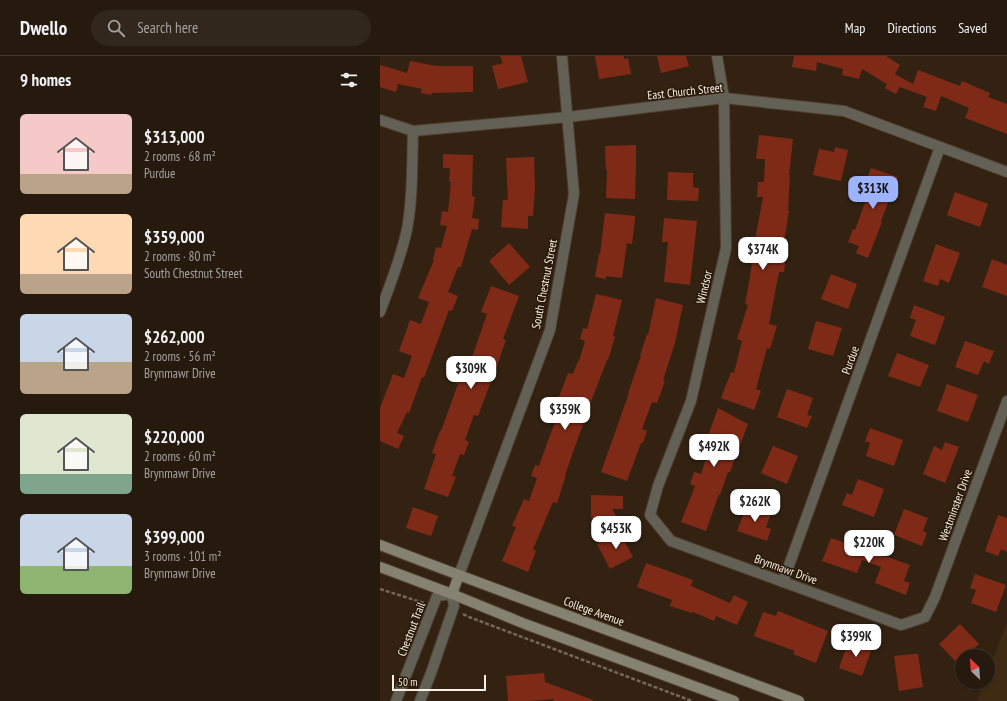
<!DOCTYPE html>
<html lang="en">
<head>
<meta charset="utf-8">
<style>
	:root { --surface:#261a0e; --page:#32271c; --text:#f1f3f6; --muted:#a4a19e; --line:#42382e; --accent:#9db4fd }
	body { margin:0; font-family:"PT Sans Narrow",sans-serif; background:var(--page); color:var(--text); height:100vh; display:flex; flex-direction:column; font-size:15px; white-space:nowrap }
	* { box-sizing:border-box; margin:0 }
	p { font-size:13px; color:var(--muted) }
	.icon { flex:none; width:22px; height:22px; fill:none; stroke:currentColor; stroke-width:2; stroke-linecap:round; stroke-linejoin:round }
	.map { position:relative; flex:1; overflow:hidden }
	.details { display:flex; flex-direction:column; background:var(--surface); width:380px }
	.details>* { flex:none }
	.needle { width:26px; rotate:335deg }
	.controls { position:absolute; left:575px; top:593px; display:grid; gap:8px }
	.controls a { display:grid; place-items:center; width:40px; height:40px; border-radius:50%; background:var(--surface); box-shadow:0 1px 3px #0004,0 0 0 1px var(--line); font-size:20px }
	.scale { position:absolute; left:12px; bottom:10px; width:94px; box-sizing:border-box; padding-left:4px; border:2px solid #fbf0e5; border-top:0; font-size:11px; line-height:14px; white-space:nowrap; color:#fbf0e5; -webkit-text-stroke:3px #281909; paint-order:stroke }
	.price { position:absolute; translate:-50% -34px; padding:0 9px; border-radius:8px; background:#fff; color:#222; font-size:13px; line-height:26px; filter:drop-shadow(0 1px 2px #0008) }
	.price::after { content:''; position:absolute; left:50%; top:24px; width:12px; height:9px; margin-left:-6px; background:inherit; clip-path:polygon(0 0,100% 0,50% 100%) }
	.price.current { background:var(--accent); color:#111 }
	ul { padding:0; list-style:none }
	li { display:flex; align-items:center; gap:12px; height:100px; padding:0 20px }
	li span { display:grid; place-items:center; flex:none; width:112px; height:80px; border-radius:6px; color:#555 }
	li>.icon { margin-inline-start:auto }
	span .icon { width:48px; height:48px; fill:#fffc; stroke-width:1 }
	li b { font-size:17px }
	h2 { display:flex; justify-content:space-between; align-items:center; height:48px; padding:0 20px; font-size:17px }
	header { display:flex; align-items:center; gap:24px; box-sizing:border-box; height:56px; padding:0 20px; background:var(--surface); border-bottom:1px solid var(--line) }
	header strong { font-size:19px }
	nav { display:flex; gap:22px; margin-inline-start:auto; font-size:14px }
	.search { width:280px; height:36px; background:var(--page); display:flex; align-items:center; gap:10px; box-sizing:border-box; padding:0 14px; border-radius:22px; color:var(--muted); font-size:15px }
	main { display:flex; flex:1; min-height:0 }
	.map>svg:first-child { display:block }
</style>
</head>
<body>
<header>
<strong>Dwello</strong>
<div class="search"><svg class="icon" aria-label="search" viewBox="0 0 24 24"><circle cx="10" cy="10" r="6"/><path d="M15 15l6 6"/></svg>Search here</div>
<nav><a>Map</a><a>Directions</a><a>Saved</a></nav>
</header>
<main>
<section class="details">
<h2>9 homes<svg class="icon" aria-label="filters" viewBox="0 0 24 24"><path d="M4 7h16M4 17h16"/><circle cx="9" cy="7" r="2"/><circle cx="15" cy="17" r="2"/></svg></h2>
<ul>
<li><span style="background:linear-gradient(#f6c9c9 75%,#b9a48a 0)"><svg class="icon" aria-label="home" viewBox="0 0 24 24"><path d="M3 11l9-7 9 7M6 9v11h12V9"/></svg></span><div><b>$313,000</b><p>2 rooms · 68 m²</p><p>Purdue</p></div></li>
<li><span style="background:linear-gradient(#ffd9b3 75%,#b9a48a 0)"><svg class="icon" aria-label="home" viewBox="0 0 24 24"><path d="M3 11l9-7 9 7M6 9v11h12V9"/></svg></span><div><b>$359,000</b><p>2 rooms · 80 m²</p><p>South Chestnut Street</p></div></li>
<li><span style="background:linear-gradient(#c9d6e8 60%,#b9a48a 0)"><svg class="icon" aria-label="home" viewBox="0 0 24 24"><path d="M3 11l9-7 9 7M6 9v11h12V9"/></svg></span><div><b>$262,000</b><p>2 rooms · 56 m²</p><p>Brynmawr Drive</p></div></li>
<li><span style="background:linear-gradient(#dfe7d0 75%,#7fa58c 0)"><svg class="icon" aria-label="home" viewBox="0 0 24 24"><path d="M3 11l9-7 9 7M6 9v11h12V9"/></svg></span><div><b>$220,000</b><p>2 rooms · 60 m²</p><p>Brynmawr Drive</p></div></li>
<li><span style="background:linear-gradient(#c9d6e8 65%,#8fb573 0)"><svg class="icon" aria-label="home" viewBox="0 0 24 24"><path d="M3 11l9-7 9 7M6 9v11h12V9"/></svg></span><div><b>$399,000</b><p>3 rooms · 101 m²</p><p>Brynmawr Drive</p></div></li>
</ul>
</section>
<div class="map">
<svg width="627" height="645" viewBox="0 0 627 645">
	<rect width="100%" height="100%" fill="#332212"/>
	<polygon fill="#3f2a14" points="627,566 627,645 597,645 604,626 608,626 608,616"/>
	<g fill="#7f2a17">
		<polygon points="120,0 141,0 148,26 118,33 112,10 123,7"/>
		<polygon points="215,0 244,0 244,3 248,2 251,18 219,23"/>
		<polygon points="277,0 306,0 309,10 281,17"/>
		<polygon points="414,0 506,0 520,9 515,18 533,28 538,14 580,30 582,25 610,37 608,41 627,48 627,78 585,62 589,52 561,40 556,55 543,51 547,41 520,31 516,38 505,32 507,28 482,13 479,23 462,19 463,13 437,6 436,15 412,11"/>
		<polygon points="30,5 56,10 93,10 93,36 52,37 51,39 41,37 42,33 18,28 16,36 0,31 0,9 27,17"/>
		<polygon points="379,79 413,83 409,119 410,119 408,155 409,155 403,192 407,193 404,216 399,216 389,268 397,270 390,293 387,292 376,333 381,335 374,354 341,342 351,316 354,317 362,285 357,283 368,249 365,248 370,221 375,184 383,141 377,141 378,126 384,126 385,103 376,103"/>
		<polygon points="256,89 256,109 255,143 226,142 227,114 226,114 225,90"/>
		<polygon points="455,91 468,94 461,125 433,119 439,93 454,96"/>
		<polygon points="63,98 93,99 92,140 95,141 92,162 99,163 98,174 92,173 81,211 78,211 68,236 78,240 72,255 69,254 44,322 42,321 29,357 27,356 17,377 24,380 18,393 0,385 0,352 13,318 24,322 32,300 19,295 30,264 41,268 49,246 38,242 54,204 53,203 56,191 61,192 67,170 60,169 62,155 68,156 71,126 69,126 70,112 63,112"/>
		<polygon points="154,101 155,132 153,160 148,160 148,173 121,171 123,144 128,144 126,102"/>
		<polygon points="491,112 518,121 501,165 502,166 488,202 476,197 479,190 468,186 473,173 475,174 487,141 481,138"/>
		<polygon points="288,116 313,117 313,131 319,132 318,145 287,144"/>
		<polygon points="575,136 608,148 600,171 567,159"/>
		<polygon points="225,157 255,160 255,164 252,188 247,187 242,222 226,220 226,223 215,221 219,198 220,198"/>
		<polygon points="284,162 317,165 310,229 284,226 288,186 282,186"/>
		<polygon points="129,187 150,211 129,229 109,205"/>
		<polygon points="556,188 580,197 569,227 560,223 558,230 543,225"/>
		<polygon points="612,203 627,209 627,240 602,231"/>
		<polygon points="451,218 477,228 468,253 441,243"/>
		<polygon points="111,230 139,240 123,283 126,284 119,304 98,360 94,359 85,384 89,386 84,399 80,398 72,420 76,421 68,441 44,433 56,398 52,397 60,375 61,375 78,328 75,327 83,304 90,307 107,258 101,256"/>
		<polygon points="216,238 242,244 233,280 235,281 228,304 227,304 209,351 185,419 186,419 177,447 173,446 153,493 156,495 148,516 122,505 136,471 132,470 144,443 149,445 157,422 151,420 155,409 159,410 170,379 180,356 174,354 188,317 193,318 198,305 199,305 205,285 200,283 203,272 207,273"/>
		<polygon points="276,242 303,249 295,287 283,324 285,325 277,347 272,346 262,373 267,375 263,387 261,387 247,425 221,416 249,337 248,337 261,300 260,300 267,278 268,279"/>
		<polygon points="534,249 565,261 555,289 530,280 536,264 530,262"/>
		<polygon points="436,265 462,272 453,300 428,293"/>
		<polygon points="585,285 614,295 609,308 604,305 598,319 575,311"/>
		<polygon points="517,297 549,309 540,331 508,320"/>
		<polygon points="567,328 598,339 588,366 557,355"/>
		<polygon points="407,333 433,342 427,359 432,360 427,372 397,361"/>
		<polygon points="338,352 368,368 350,416 348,416 340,439 339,438 326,475 301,466 315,430 310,428 314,416 321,418 329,393 324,391"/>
		<polygon points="490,372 523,384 514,410 486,400 490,387 485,385"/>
		<polygon points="565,386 579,391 565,427 543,418 554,390 562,394"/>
		<polygon points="393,390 418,400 407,428 381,417"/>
		<polygon points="478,423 504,433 494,461 462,449 467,437 472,439"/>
		<polygon points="211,439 243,440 243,453 232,453 238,463 211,462"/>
		<polygon points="367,449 391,458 386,471 391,473 387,485 357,475"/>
		<polygon points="33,451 58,460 51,480 26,472"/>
		<polygon points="524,453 548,462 543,475 547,477 542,490 514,479"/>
		<polygon points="618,459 627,462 627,496 621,493 618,500 605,495"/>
		<polygon points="244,474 249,484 245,486 253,501 230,513 217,488"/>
		<polygon points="451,482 505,501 505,500 530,509 524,525 530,527 526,539 495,527 501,511 482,504 477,517 442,505"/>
		<polygon points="266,507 313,524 311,530 350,547 354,539 368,546 357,569 336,560 334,565 313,556 312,557 290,550 292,544 257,531"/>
		<polygon points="595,518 626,529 616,556 591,547 596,534 590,532"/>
		<polygon points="398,555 448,575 436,607 413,598 415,595 374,580 383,556 396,560"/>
		<polygon points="580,568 599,588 586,600 582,600 582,604 578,608 559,588"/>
		<polygon points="469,584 492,592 482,620 459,612"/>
		<polygon points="533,598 538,598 543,631 519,635 514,600"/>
		<polygon points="164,617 165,626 213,644 213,645 173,645 174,643 149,645 128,645 126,620"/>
	</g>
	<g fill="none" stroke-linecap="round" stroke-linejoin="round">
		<g stroke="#4f3f30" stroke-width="12">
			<g id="minor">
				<polyline points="337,0 344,42 346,192 311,345 278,430 270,459 291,485 521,569 545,561 555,541 627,345"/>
				<polyline points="0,64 33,75 188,61 344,42 464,55 627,116"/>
				<path d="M0 256C10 229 21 202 27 173 33 142 32 107 33 75"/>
				<polyline points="79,519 170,274 194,138 182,0"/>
				<polyline points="403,526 560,91"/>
				<polyline points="16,645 57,540 72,538 74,550 51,617 40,645"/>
			</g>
		</g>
		<g stroke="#4f3f30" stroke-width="12">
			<g id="secondary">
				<path d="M0 489C139 543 279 592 419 645"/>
				<polyline points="0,511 72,538 145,568 354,645"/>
				<polyline points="72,538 79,519"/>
			</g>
		</g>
		<g stroke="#766859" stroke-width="2.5" stroke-dasharray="4 2" stroke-linecap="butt">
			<polyline points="0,533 44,547"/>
			<polyline points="83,558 89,561 312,645"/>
		</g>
		<use href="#minor" stroke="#636156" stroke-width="10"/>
		<use href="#secondary" stroke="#868271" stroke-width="10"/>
	</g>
	<g text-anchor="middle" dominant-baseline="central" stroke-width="3" stroke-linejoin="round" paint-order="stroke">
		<g font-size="12" fill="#fbf0e5" stroke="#281909">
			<text transform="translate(305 35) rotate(-6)">East Church Street</text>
			<text transform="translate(164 228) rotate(-79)">South Chestnut Street</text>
			<text transform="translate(324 231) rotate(-77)">Windsor</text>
			<text transform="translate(470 304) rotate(-70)">Purdue</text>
			<text transform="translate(575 449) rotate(-70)">Westminster Drive</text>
			<text transform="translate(406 513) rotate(20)">Brynmawr Drive</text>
			<text transform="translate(214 555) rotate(20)">College Avenue</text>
			<text transform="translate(31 573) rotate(-69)">Chestnut Trail</text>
		</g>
	</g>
</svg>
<div class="controls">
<a><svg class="needle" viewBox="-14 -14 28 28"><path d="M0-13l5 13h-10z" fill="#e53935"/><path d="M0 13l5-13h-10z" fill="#a4a19e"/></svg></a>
</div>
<div class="scale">50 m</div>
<b class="price current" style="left:493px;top:154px">$313K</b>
<b class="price" style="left:383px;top:215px">$374K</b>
<b class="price" style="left:91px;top:334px">$309K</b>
<b class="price" style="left:185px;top:375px">$359K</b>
<b class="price" style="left:334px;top:412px">$492K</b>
<b class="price" style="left:375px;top:467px">$262K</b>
<b class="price" style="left:236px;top:494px">$453K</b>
<b class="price" style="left:489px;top:508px">$220K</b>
<b class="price" style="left:476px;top:602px">$399K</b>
</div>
</main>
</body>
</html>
